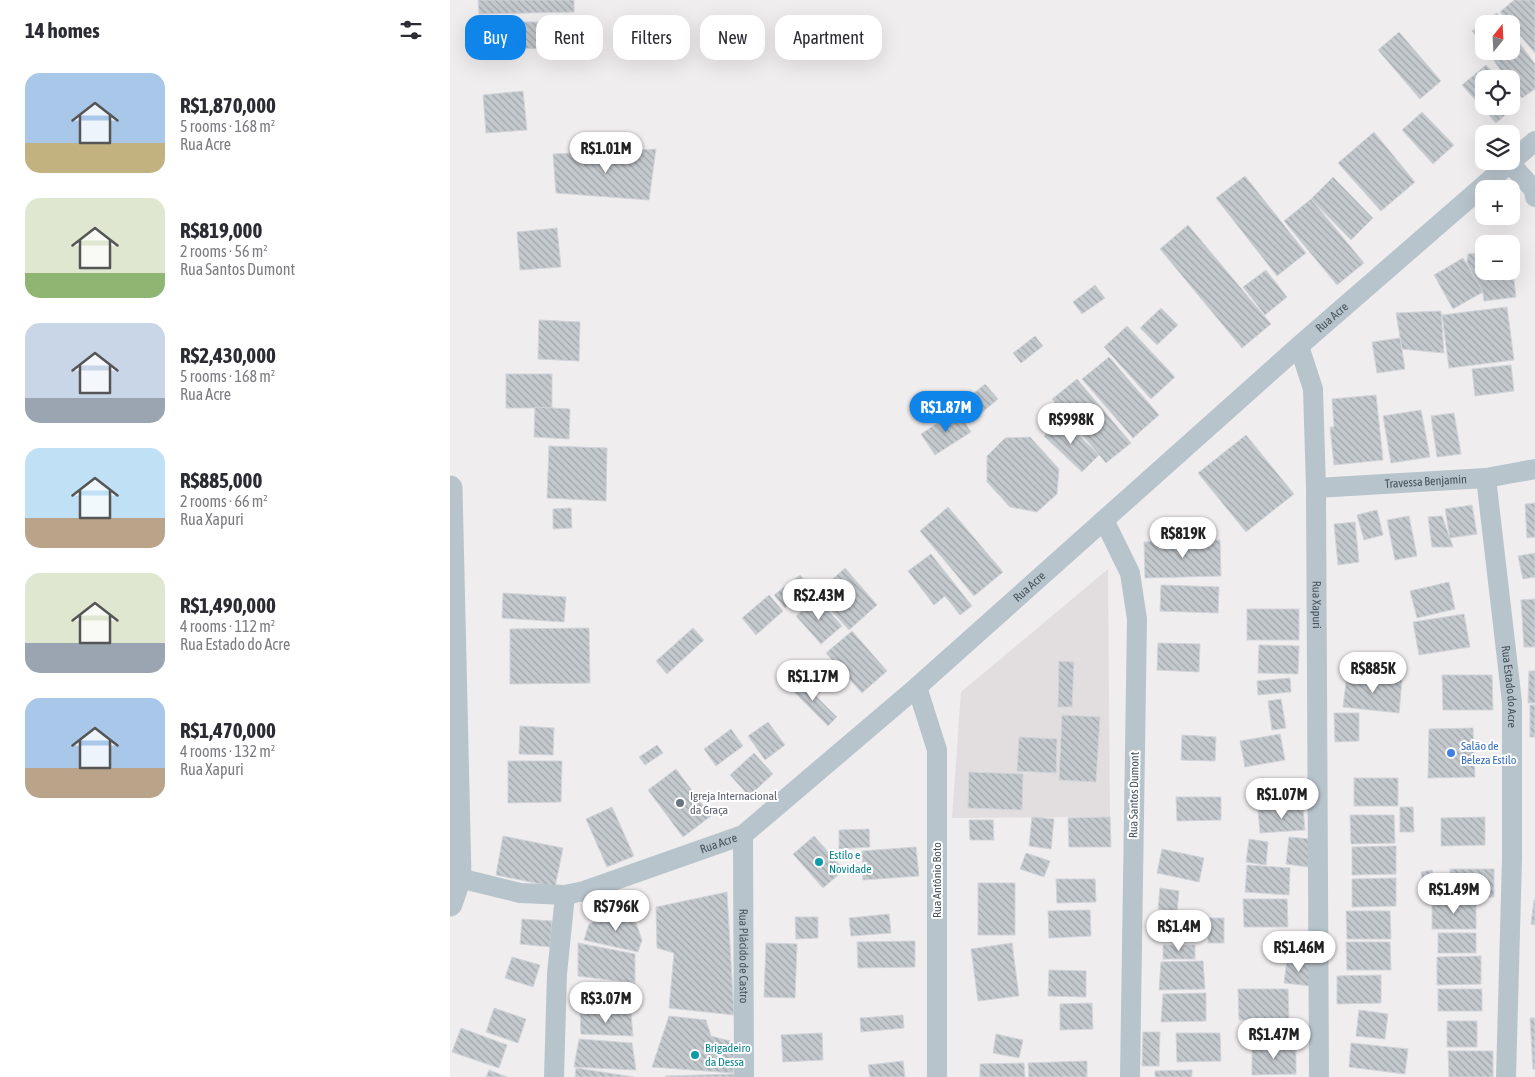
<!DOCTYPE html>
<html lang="en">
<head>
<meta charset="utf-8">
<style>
	:root { --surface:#fff; --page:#f2f2f3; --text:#2b2b33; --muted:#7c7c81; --accent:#0f85e9 }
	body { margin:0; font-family:"Asap Condensed",sans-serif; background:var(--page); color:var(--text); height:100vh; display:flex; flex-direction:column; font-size:19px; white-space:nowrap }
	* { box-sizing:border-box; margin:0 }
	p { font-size:16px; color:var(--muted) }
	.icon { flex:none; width:28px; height:28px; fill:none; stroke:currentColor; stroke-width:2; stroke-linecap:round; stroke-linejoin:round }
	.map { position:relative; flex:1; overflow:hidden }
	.panel { display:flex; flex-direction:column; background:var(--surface); width:450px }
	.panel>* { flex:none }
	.banner { position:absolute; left:15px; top:15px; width:475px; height:45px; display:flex; gap:10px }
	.needle { width:32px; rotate:18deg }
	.buttons { position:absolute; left:1025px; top:15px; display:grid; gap:10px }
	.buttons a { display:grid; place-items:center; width:45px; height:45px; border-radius:10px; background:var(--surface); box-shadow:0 5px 20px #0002; font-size:25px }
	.price { position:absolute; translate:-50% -42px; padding:0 11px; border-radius:18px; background:#fff; color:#222; font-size:16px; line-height:32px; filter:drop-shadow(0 1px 2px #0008) }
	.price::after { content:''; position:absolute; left:50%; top:30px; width:15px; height:11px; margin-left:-8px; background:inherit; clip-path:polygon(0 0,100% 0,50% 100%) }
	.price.current { background:var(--accent); color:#fff }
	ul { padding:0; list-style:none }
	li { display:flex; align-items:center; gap:15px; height:125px; padding:0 25px }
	li span { display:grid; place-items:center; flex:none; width:140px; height:100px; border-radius:15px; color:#555 }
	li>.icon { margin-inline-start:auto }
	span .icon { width:60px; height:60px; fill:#fffc; stroke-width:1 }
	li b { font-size:21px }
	h2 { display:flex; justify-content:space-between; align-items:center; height:60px; padding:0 25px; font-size:21px }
	.tag { padding:0 18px; border-radius:15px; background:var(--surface); box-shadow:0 5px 20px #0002; font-size:18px; line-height:45px }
	.tag.current { background:var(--accent); color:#fff }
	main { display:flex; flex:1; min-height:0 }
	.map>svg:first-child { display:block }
</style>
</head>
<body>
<main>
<section class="panel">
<h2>14 homes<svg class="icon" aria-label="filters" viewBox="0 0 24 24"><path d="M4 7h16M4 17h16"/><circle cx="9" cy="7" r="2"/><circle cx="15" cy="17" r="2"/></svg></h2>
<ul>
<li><span style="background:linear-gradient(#a9c7e8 70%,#c2b280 0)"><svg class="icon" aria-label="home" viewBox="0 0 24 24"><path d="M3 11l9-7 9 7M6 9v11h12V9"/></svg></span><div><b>R$1,870,000</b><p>5 rooms · 168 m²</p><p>Rua Acre</p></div></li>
<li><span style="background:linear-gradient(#dfe7d0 75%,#8fb573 0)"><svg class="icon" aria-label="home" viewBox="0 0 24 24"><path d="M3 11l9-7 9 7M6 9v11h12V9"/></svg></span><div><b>R$819,000</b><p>2 rooms · 56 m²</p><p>Rua Santos Dumont</p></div></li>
<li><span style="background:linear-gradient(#c9d6e8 75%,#9aa5b1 0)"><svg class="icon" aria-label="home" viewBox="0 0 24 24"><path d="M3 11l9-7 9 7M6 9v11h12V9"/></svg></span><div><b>R$2,430,000</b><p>5 rooms · 168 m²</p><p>Rua Acre</p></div></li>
<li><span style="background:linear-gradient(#bfe0f5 70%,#b9a48a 0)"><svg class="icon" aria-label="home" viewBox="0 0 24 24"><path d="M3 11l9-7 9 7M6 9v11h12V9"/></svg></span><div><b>R$885,000</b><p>2 rooms · 66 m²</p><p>Rua Xapuri</p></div></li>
<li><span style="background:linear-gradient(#dfe7d0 70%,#9aa5b1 0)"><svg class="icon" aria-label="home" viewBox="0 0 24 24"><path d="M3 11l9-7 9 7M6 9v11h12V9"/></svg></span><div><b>R$1,490,000</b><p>4 rooms · 112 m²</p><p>Rua Estado do Acre</p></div></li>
<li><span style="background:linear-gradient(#a9c7e8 70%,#b9a48a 0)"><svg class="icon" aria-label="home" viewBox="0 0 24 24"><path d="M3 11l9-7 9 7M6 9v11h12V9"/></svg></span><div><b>R$1,470,000</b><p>4 rooms · 132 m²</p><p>Rua Xapuri</p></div></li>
</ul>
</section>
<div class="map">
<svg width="1085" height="1077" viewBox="0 0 1085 1077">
	<defs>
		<pattern id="building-back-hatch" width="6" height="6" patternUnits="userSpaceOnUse" patternTransform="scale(1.25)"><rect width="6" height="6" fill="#c4c9ce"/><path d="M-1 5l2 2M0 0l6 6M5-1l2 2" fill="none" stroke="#a1a6aa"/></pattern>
	</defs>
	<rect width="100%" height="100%" fill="#f0edee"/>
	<polygon fill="#e2dee0" points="658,569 660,817 502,818 511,692"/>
	<g fill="url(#building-back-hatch)" stroke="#d1d4da">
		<polygon points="28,0 124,0 124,12 29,14"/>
		<polygon points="1064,0 1085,0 1085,53 1050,12"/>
		<polygon points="1047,13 1055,24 1034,24 1034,46 1022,31"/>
		<polygon points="68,22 94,22 93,49 67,48"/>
		<polygon points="949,32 991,81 970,99 928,50"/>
		<polygon points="1061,32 1085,64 1085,89 1072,98 1061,84 1061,79 1057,79 1037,51 1061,51"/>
		<polygon points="1036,65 1049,79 1034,79 1034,106 1061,106 1061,93 1069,103 1046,123 1012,85"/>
		<polygon points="73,91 77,130 36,133 33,95"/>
		<polygon points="972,112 1004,145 983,164 952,130"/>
		<polygon points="924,132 965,182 931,211 888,163"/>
		<polygon points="206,149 199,200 106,193 103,154"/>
		<polygon points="795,176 856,253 827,276 766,198"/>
		<polygon points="883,177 923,218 901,240 861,199"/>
		<polygon points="861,199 914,263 887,285 834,221"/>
		<polygon points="738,225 821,324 792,348 710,249"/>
		<polygon points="107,228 111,267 70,270 67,232"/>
		<polygon points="1034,253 1034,271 1061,271 1061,254 1066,297 1034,301 1033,292 1017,263 1018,254"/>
		<polygon points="1013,258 1033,292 1003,309 984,275"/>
		<polygon points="816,270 837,297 815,315 793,287"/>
		<polygon points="645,285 655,298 632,314 623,302"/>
		<polygon points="1057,307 1064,360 999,368 992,315"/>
		<polygon points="711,308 728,325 707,345 690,328"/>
		<polygon points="991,311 994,353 952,349 946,313"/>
		<polygon points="89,320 130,322 129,361 88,359"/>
		<polygon points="677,326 725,377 701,399 654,347"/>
		<polygon points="585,336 593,346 571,363 563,353"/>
		<polygon points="950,338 955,369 927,373 922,342"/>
		<polygon points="659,357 709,415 683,438 632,379"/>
		<polygon points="1061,365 1064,391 1025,396 1022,369"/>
		<rect x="56" y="374" width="46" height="34"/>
		<polygon points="627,379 681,443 656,463 602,399"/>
		<polygon points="535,384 548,399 530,414 517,399"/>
		<polygon points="926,395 933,460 884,465 880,427 884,427 882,399"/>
		<polygon points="85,407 120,409 119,439 84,437"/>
		<polygon points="507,410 521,432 485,455 471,434"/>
		<polygon points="971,410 980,457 941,463 933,416"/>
		<polygon points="1004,413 1011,454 987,457 981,416"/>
		<polygon points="611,418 649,455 632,472 594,436"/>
		<polygon points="796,435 844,494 796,532 748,473"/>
		<polygon points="580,437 609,469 607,494 587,512 560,507 537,482 537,456 555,438"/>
		<polygon points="99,446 157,448 156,501 97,498"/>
		<polygon points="1085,503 1085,537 1077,538 1075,504"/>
		<polygon points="1022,505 1027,534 1000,538 995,509"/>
		<polygon points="498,507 553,572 524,596 470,531"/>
		<polygon points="121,508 122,528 103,529 103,509"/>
		<polygon points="927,510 933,535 914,540 907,515"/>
		<polygon points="959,516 967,556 945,560 937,520"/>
		<polygon points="992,516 1003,547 982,547 978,517"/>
		<polygon points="905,522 909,562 888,565 884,524"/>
		<polygon points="770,540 771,576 695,578 694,542"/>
		<polygon points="1085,553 1085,577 1073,579 1068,556"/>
		<polygon points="481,554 522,606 510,615 495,596 484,605 458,571"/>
		<polygon points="395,568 427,605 399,630 366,594"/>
		<polygon points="350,575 361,588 335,608 324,595"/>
		<polygon points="999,582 1005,609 967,618 960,591"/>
		<polygon points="711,585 769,587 768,613 710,611"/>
		<polygon points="53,593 116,597 114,622 52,618"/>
		<polygon points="319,595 333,611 306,635 292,618"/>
		<polygon points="367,598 392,626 371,644 346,616"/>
		<polygon points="1085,599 1085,647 1074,647 1071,600"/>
		<rect x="797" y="609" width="52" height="31"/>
		<polygon points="1014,614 1020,647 969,655 963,622"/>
		<polygon points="139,628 140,683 60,684 60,629"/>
		<polygon points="243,628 254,640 217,674 206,661"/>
		<polygon points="402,631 437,671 412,693 376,653"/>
		<polygon points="708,643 750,644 749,672 707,670"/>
		<polygon points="809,645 849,646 848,674 808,673"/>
		<polygon points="609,661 624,662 622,707 608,707"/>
		<polygon points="1079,671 1085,671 1085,703 1078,703"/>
		<polygon points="897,674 952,680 949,713 893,707"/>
		<polygon points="992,675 1042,675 1043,710 993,710"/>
		<polygon points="840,678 841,692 808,695 807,681"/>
		<polygon points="349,679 387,717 378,726 340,688"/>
		<polygon points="831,699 836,728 822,730 818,701"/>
		<rect x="1080" y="705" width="5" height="32"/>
		<polygon points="884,713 909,713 909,741 885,742"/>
		<polygon points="612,715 650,717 646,782 609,780"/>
		<polygon points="318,722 335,745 315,760 298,736"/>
		<polygon points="70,726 104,728 103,755 69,754"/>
		<polygon points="1023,728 1025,777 978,778 979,729"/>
		<polygon points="281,729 293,746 266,766 254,749"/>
		<polygon points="830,734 835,760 795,767 790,741"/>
		<polygon points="732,735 766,737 765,761 731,760"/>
		<polygon points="569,737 607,739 606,773 567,771"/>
		<polygon points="207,745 213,753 195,765 189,757"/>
		<polygon points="304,753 323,774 299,796 280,775"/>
		<polygon points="58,761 112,761 111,802 58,803"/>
		<polygon points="226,769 261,816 233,837 198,790"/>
		<polygon points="519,772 573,774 572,810 518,808"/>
		<polygon points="810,778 846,781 844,805 808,802"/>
		<rect x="904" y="778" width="44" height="28"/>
		<polygon points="726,797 771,797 771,820 727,821"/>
		<polygon points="162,807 184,856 157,867 136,819"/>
		<polygon points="853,807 855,830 810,833 808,810"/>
		<polygon points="950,807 963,807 964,832 950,832"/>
		<polygon points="900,815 944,815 945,843 901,844"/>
		<polygon points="582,817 604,819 601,849 579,846"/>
		<polygon points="660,817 661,847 619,847 618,818"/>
		<polygon points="1035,817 1035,845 991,846 991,818"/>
		<polygon points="519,820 543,820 544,840 520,840"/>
		<polygon points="419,829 420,847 389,849 389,830"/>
		<polygon points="53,836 113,848 105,887 46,875"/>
		<polygon points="364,836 394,870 373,888 343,854"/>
		<polygon points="839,837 861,839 858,867 836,864"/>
		<polygon points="799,839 818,842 816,865 796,862"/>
		<polygon points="946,846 946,874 902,875 902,847"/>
		<polygon points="466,847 469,876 413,880 412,851"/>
		<polygon points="712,849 754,858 749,882 707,873"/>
		<polygon points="576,853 600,861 594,877 570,869"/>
		<polygon points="797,865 840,868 839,895 795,892"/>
		<rect x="1000" y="869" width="44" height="28"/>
		<polygon points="982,870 987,897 975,899 971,872"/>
		<polygon points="946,878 946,906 902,907 902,879"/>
		<polygon points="606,879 645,879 646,902 607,903"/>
		<rect x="528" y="883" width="37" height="52"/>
		<polygon points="710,888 729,891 727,912 708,909"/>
		<polygon points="277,892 284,1015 219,1008 224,953 207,948 206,907"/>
		<polygon points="793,899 837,899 838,927 794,927"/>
		<polygon points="1026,900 1026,929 982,929 982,901"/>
		<polygon points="1084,900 1085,900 1085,925 1081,924"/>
		<polygon points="640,910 641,936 599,938 598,911"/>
		<polygon points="896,911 940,911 941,939 897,939"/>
		<polygon points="182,912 192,940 188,952 134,940 139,924 161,915"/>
		<polygon points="439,914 441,933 401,936 399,918"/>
		<polygon points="345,917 368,917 368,938 346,939"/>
		<rect x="758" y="918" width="16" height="25"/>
		<polygon points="72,919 102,921 100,947 70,944"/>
		<rect x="988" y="933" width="38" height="20"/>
		<polygon points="465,941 465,967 408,968 407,942"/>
		<polygon points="896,942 940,942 941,970 897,970"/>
		<polygon points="128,943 185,954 185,983 128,976"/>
		<polygon points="316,943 347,944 345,998 314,997"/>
		<polygon points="562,943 569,996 528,1001 521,949"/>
		<rect x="713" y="945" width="32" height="14"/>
		<polygon points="1031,956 1031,984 987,985 987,957"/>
		<polygon points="62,957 90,965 83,987 55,978"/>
		<polygon points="837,959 864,962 861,986 834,983"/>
		<polygon points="753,961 755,989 709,990 711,962"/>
		<polygon points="599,970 636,971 636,997 598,996"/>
		<polygon points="931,975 931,1003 887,1004 887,976"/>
		<polygon points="185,983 180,1008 131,1007 135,984"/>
		<polygon points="788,989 838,989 839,1019 789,1020"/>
		<rect x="988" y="989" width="44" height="22"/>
		<polygon points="756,993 756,1021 711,1022 713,994"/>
		<polygon points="642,1003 643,1029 610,1030 610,1004"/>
		<polygon points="44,1008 76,1019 68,1043 36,1032"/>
		<polygon points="909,1010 938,1014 935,1039 906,1036"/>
		<polygon points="130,1011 181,1013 183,1036 131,1034"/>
		<polygon points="453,1015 454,1028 411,1032 410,1018"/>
		<polygon points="219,1016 256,1020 261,1036 284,1042 283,1073 202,1067"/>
		<polygon points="1080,1018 1085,1018 1085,1069 1083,1069"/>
		<rect x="997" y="1021" width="30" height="26"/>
		<polygon points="11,1028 57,1045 49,1068 2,1052"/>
		<polygon points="693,1032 710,1032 709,1066 692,1066"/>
		<polygon points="372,1033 373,1060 333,1062 331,1035"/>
		<polygon points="726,1033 770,1033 771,1061 727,1062"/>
		<polygon points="546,1034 573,1040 569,1058 543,1053"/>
		<polygon points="129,1039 182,1043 186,1070 124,1067"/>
		<polygon points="901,1043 958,1049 955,1074 899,1067"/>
		<polygon points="846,1046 846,1074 802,1075 802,1047"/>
		<polygon points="998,1051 1043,1051 1043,1077 999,1077"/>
		<polygon points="453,1061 455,1077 420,1077 418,1065"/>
		<polygon points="637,1061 637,1077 579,1077 578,1063"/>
		<polygon points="574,1063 575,1077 530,1077 530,1064"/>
		<polygon points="126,1068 184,1077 125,1077"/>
		<polygon points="39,1070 57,1077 36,1077"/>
		<polygon points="742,1070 742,1077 705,1077 705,1071"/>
		<polygon points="285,1074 285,1077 216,1077 215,1076"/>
	</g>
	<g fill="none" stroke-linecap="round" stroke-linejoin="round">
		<g stroke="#b8c4cc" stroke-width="20">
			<polyline points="1060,163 1084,190 1085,197"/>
			<path id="s1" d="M849 346 863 389 866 488 869 1077"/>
			<path id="s2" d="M1036 478 1062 702V859L1056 1077"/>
			<path id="s3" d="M866 488 1036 478 1085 469"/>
			<polyline points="654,520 680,573 687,619 680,1077"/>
			<polyline points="467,687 487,750 487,1077"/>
			<path id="s4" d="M293 835 294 1077"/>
			<path id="s5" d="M9 878 70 893 115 895 134 891 293 835 467 687 849 346 1085 141"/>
			<polyline points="104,1077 107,974 115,895"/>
		</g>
		<polyline stroke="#b8c4cc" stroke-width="25" points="0,488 9,878 0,904"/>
	</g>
	<circle fill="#3f7fe0" stroke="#fff" stroke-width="2" cx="1001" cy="753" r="5"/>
	<circle fill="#6b7280" stroke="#fff" stroke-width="2" cx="230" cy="803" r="5"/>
	<g fill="#0f9aa8" stroke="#fff" stroke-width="2">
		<circle cx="369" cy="862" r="5"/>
		<circle cx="245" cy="1055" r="5"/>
	</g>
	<g text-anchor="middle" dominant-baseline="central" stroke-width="4" stroke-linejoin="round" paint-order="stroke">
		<g font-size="12" fill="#45535c" stroke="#fff">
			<text stroke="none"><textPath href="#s5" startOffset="1080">Rua Acre</textPath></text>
			<text stroke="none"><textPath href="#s3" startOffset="110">Travessa Benjamin</textPath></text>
			<text stroke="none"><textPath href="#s5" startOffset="675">Rua Acre</textPath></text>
			<text stroke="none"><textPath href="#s1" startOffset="261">Rua Xapuri</textPath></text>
			<text stroke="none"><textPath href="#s2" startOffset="210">Rua Estado do Acre</textPath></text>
			<text transform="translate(684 795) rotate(-89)">Rua Santos Dumont</text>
			<text stroke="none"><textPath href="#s5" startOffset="270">Rua Acre</textPath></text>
			<text transform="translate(487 880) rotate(-90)">Rua Antônio Boto</text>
			<text stroke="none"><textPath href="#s4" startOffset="121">Rua Plácido de Castro</textPath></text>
		</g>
		<g font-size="12" fill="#366cbe" stroke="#fff" text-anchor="start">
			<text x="1011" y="746">Salão de<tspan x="1011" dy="14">Beleza Estilo</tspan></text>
		</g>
		<g font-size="12" fill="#5b616d" stroke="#fff" text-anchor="start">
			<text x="240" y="796">Igreja Internacional<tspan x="240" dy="14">da Graça</tspan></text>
		</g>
		<g font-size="12" fill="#0d838f" stroke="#fff" text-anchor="start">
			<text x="379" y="855">Estilo e<tspan x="379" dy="14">Novidade</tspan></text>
			<text x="255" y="1048">Brigadeiro<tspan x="255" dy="14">da Dessa</tspan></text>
		</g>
	</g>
</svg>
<div class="buttons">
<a><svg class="needle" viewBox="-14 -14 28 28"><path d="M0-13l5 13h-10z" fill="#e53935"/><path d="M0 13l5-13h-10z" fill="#7c7c81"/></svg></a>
<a><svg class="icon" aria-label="locate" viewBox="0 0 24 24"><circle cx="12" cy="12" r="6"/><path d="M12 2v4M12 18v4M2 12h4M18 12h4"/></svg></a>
<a><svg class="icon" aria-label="layers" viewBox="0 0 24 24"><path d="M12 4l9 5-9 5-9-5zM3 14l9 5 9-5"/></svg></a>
<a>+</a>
<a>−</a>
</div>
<b class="price" style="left:156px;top:174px">R$1.01M</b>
<b class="price current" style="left:496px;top:433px">R$1.87M</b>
<b class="price" style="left:621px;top:445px">R$998K</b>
<b class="price" style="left:733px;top:559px">R$819K</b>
<b class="price" style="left:369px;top:621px">R$2.43M</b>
<b class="price" style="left:923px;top:694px">R$885K</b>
<b class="price" style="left:363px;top:702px">R$1.17M</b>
<b class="price" style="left:832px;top:820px">R$1.07M</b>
<b class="price" style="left:1004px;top:915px">R$1.49M</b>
<b class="price" style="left:166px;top:932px">R$796K</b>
<b class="price" style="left:729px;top:952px">R$1.4M</b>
<b class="price" style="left:849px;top:973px">R$1.46M</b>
<b class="price" style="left:156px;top:1024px">R$3.07M</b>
<b class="price" style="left:824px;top:1060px">R$1.47M</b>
<div class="banner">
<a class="tag current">Buy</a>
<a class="tag">Rent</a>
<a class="tag">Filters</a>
<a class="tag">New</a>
<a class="tag">Apartment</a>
</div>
</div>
</main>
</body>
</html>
